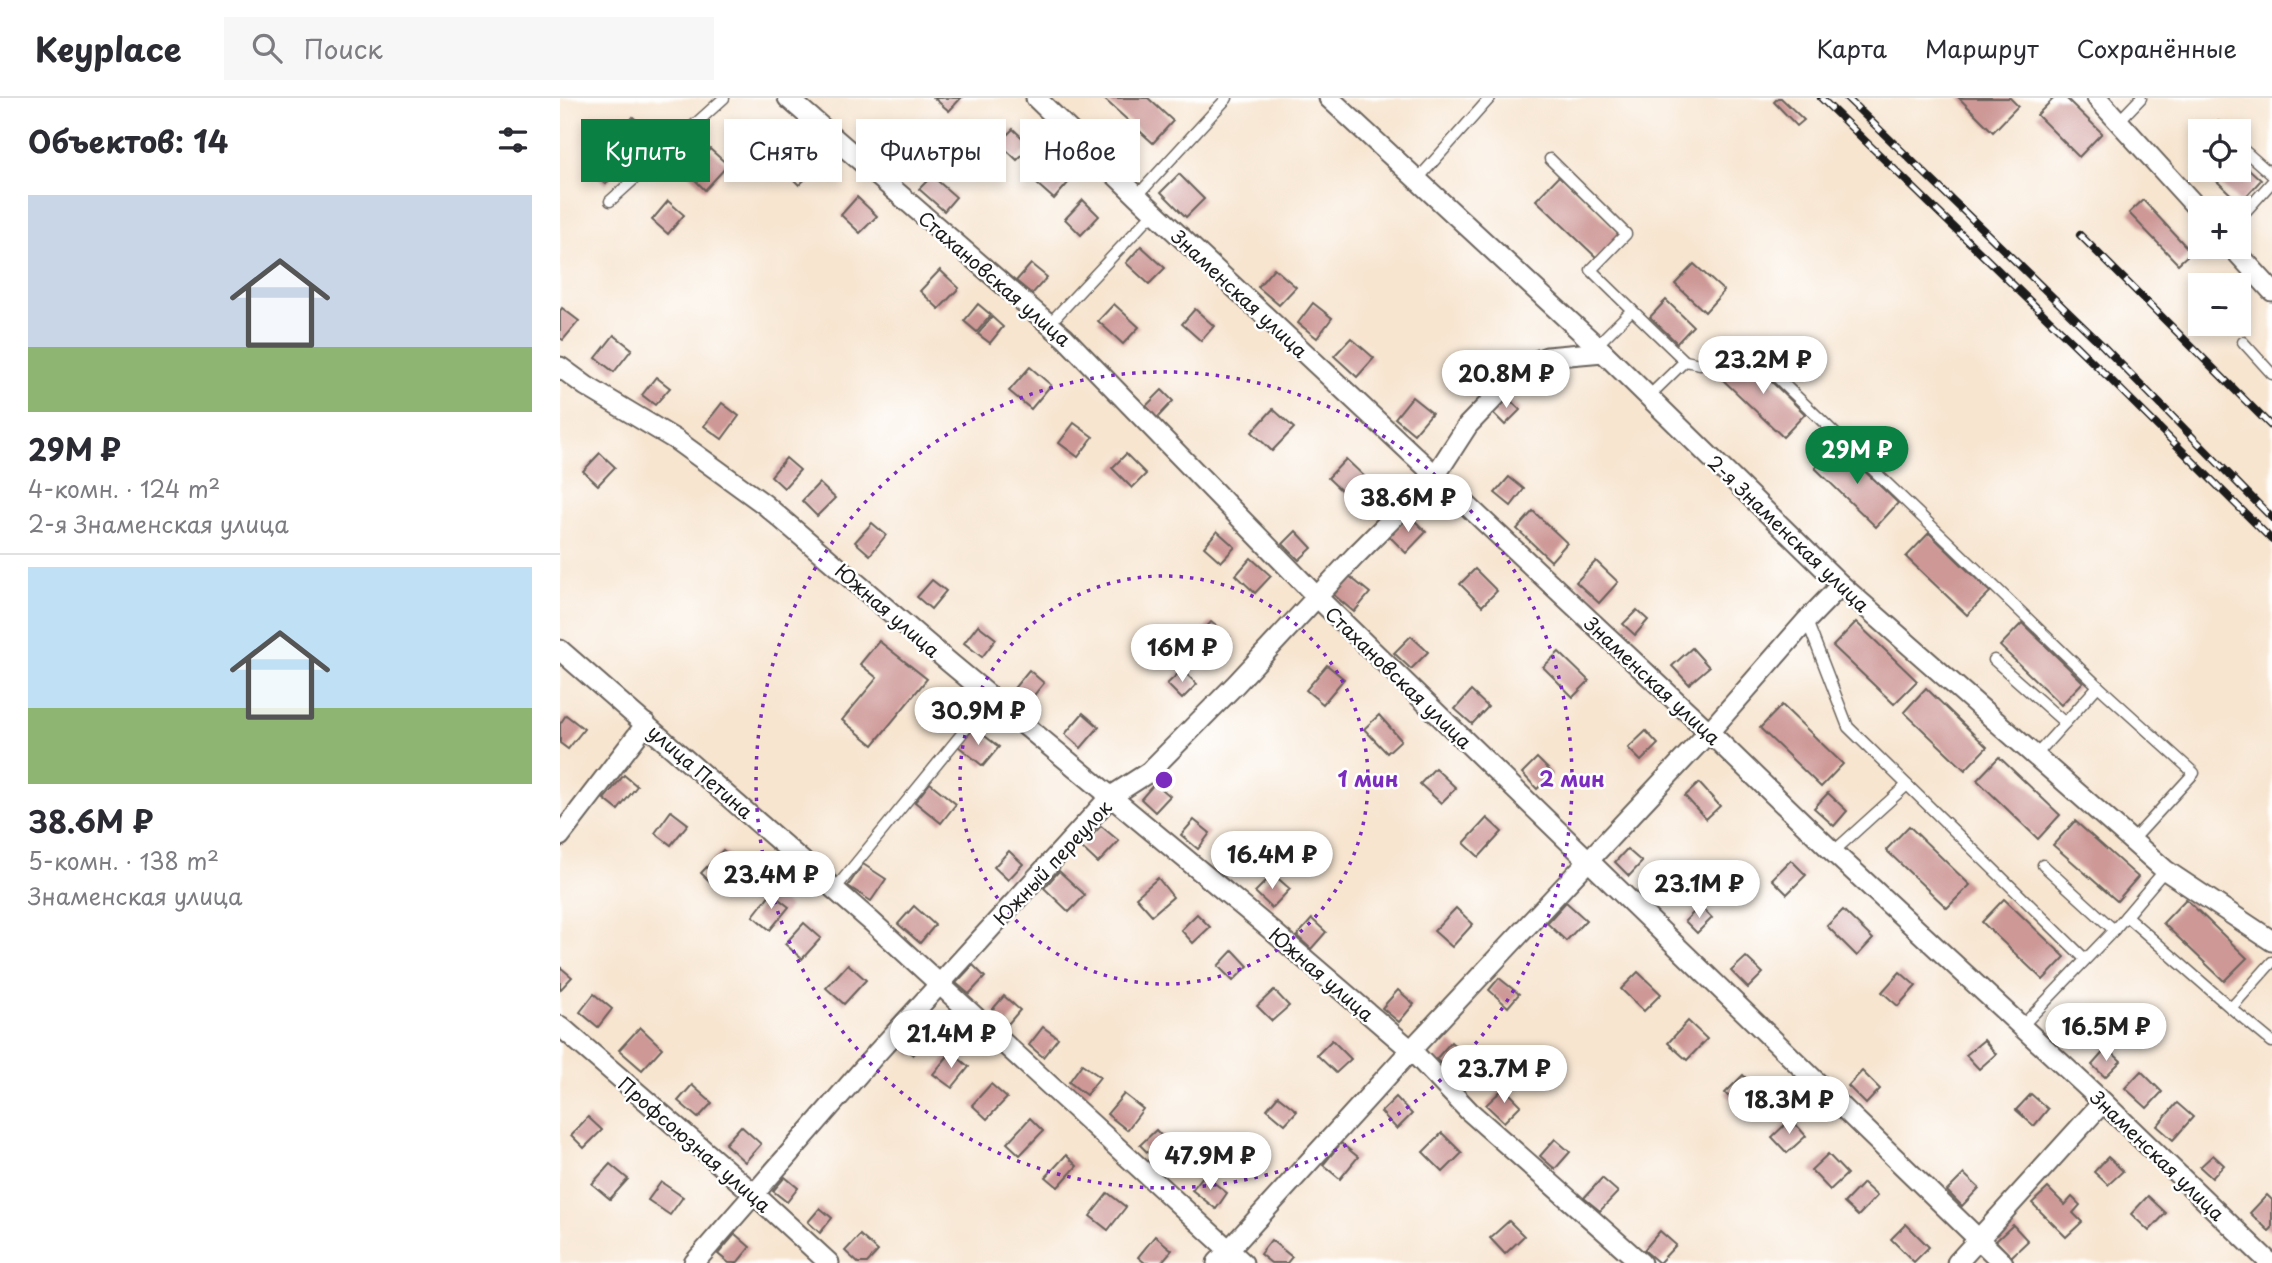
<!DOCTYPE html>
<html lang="ru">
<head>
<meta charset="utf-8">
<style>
	:root { --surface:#fff; --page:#f7f7f7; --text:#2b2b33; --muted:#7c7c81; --line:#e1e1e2; --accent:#0b8043 }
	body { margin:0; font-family:"Playpen Sans",sans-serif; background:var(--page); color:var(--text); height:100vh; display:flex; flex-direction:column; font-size:26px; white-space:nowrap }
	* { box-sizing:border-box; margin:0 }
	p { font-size:23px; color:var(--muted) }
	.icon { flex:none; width:38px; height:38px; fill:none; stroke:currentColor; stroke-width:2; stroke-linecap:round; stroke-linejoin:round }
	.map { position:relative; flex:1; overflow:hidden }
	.side { display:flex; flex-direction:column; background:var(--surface); width:560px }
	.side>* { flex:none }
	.banner { position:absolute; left:21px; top:21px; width:665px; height:63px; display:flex; gap:14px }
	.fabs { position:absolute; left:1628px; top:21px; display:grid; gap:14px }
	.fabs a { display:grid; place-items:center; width:63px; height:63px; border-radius:0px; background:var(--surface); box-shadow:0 4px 10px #0003; font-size:35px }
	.price { position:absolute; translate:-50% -60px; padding:0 16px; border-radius:24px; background:#fff; color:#222; font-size:23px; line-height:46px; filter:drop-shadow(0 2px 4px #0008) }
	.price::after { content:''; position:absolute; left:50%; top:42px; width:21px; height:16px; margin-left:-10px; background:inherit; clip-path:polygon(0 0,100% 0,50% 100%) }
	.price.active { background:var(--accent); color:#fff }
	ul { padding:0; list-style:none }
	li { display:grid; align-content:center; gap:14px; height:371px; padding:0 28px }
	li+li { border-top:2px solid var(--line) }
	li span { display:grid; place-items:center; height:217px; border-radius:0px; color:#555 }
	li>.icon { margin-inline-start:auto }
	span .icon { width:126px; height:126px; fill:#fffc; stroke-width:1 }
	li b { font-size:30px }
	h2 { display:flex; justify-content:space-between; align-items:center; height:84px; padding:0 28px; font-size:30px }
	.tag { padding:0 24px; border-radius:0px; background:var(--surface); box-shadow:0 4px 10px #0003; font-size:24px; line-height:63px }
	.tag.active { background:var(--accent); color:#fff }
	header { display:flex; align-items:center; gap:42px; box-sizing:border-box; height:98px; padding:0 35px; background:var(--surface); border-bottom:2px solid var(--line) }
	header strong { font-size:33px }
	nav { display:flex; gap:38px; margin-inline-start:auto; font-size:24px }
	.search { width:490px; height:63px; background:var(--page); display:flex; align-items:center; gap:18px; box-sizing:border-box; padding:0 24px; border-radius:0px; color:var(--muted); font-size:26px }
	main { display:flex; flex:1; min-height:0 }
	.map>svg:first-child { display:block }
</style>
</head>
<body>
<header>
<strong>Keyplace</strong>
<div class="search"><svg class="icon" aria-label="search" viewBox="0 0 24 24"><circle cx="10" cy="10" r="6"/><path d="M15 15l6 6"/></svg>Поиск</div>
<nav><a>Карта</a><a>Маршрут</a><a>Сохранённые</a></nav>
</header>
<main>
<section class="side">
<h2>Объектов: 14<svg class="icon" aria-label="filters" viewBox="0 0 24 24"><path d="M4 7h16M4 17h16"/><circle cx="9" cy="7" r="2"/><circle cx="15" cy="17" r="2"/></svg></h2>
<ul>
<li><span style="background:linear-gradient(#c9d6e8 70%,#8fb573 0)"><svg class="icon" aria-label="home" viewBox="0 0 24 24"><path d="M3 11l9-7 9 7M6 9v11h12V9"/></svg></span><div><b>29M ₽</b><p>4-комн. · 124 m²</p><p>2-я Знаменская улица</p></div></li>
<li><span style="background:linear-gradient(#bfe0f5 65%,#8fb573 0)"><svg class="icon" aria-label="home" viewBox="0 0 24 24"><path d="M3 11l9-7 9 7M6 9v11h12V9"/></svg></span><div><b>38.6M ₽</b><p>5-комн. · 138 m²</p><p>Знаменская улица</p></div></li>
</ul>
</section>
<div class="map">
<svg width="1712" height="1165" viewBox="0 0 1712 1165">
	<rect width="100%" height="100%" fill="#fff"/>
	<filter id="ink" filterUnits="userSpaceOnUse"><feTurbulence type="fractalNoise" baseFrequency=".0143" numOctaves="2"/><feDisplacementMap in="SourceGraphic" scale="14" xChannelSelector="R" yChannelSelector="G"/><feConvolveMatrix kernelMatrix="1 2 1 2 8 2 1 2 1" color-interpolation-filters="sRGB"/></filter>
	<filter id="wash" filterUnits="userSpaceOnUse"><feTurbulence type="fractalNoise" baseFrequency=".00686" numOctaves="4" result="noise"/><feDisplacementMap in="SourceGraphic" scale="28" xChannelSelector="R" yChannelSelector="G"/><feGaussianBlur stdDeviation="1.57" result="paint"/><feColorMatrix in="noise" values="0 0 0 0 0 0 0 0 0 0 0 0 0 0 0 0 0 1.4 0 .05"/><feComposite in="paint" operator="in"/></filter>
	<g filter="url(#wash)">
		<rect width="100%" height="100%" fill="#f7e5d0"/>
		<g id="blocks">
			<g fill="#cd9896">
				<polygon points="374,0 401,0 389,13"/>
				<polygon points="543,0 588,0 613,23 593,45"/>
				<polygon points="1218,0 1221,0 1244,22 1237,28 1214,4"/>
				<polygon points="1399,0 1450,0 1458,8 1433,34"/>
				<polygon points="1494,0 1506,0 1542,35 1519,59 1477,17"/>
				<polygon points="73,19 95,38 81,55 59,36"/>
				<polygon points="313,22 330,39 315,54 298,37"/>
				<polygon points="453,31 471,48 457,62 439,45"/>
				<polygon points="150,51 168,67 145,92 128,75"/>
				<polygon points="238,51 257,70 239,87 221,69"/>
				<polygon points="42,61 56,73 46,86 31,74"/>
				<polygon points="482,61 509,84 494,101 468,78"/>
				<polygon points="1678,61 1701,82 1680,105 1645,72 1678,72"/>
				<polygon points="619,76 644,101 626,119 601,94"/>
				<polygon points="372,78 396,99 384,113 359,91"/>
				<polygon points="999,78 1060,137 1037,160 976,102"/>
				<polygon points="297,99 317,118 300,135 281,117"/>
				<polygon points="523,102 539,118 521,137 505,121"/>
				<polygon points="1583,102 1631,154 1618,166 1569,115"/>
				<polygon points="108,103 124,117 108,136 92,122"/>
				<polygon points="581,148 605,170 589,186 566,165"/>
				<polygon points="471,166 487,179 472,196 456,183"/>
				<polygon points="1134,166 1164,193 1145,214 1115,186"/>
				<polygon points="714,170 736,189 719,207 698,189"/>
				<polygon points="380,172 399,190 379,211 360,193"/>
				<polygon points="1106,202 1133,228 1117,245 1090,219"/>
				<polygon points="753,205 772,220 757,240 738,225"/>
				<polygon points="418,206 431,217 417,234 404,223"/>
				<polygon points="554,206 579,229 563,246 538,223"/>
				<polygon points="2,210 19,223 3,242 0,240 0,213"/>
				<polygon points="635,211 654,228 641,243 622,226"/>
				<polygon points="432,219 443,229 430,245 418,236"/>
				<polygon points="54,237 72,251 54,274 36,260"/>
				<polygon points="791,240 814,260 797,279 774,258"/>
				<polygon points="1184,257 1245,316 1223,339 1162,281"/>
				<polygon points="470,269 491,287 471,311 449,293"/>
				<polygon points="96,279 110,290 95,307 82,297"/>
				<polygon points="602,292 613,303 597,320 586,308"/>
				<polygon points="946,298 960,312 945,327 931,313"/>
				<polygon points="852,299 872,315 854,336 835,320"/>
				<polygon points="162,305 179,318 162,341 144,328"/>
				<polygon points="713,311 734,330 712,353 692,334"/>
				<polygon points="514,325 533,339 518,359 499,345"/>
				<polygon points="1277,347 1338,405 1316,429 1255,370"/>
				<polygon points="40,355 55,369 38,387 23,373"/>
				<polygon points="566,356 586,376 572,390 552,370"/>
				<polygon points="226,360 240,372 224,390 211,378"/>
				<polygon points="786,361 807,381 789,400 768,380"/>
				<polygon points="949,379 964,391 951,408 935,395"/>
				<polygon points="259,385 275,400 257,418 242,403"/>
				<polygon points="973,413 1007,445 991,463 957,431"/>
				<polygon points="849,417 866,434 846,455 829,438"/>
				<polygon points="312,425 326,437 310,457 295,444"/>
				<polygon points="657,433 675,449 661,464 644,449"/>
				<polygon points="736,433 752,450 739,462 723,446"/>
				<polygon points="1369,435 1430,494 1407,517 1346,459"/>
				<polygon points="691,460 711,478 695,495 676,477"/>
				<polygon points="1036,463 1058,484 1039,505 1016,484"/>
				<polygon points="915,471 937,493 922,508 900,486"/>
				<polygon points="789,478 810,495 794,514 774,497"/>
				<polygon points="372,482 386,493 371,511 357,499"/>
				<polygon points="1077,512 1088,522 1075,537 1063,526"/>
				<polygon points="651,524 670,539 660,551 641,535"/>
				<polygon points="1296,524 1357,583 1334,606 1273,548"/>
				<polygon points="1462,525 1523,584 1501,607 1440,548"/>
				<polygon points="418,527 436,541 422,559 404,545"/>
				<polygon points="851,538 868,554 851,571 834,555"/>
				<polygon points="319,543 367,581 313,647 282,622 317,580 300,566"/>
				<polygon points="1132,550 1149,569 1129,586 1112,568"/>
				<polygon points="999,554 1029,583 1013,599 983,569"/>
				<polygon points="767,567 784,581 763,606 746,592"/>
				<polygon points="469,572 484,585 466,607 451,594"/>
				<polygon points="622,572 637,586 622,601 607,586"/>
				<polygon points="1366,590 1427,649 1405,672 1344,614"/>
				<polygon points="911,593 928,609 912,626 895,611"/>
				<polygon points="1222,607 1283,666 1261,689 1200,630"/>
				<polygon points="523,615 539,629 521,650 505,636"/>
				<polygon points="6,617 24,631 8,651 0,645 0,626"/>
				<polygon points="819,617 841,642 827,655 804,631"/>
				<polygon points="413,629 439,649 423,668 398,648"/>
				<polygon points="1086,633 1098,646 1081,663 1068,650"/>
				<polygon points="1439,659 1500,717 1478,741 1417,682"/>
				<polygon points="977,660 993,676 977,691 962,675"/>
				<polygon points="875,670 896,690 881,705 860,686"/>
				<polygon points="64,677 77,688 58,712 44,701"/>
				<polygon points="370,685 396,706 381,725 355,704"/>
				<polygon points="595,685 610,698 595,714 581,701"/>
				<polygon points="1139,685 1160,708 1146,721 1125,698"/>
				<polygon points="1268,695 1287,713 1274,728 1254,710"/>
				<polygon points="111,713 128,726 111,747 95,735"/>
				<polygon points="927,720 942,734 919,759 904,745"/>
				<polygon points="634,722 650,735 638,751 621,737"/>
				<polygon points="1515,723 1578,779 1557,803 1493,747"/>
				<polygon points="541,728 559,743 538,765 521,749"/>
				<polygon points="1349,728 1410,787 1387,810 1326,752"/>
				<polygon points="1067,751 1082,764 1069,778 1055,764"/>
				<polygon points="163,752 182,769 159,792 141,775"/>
				<polygon points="449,753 463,766 448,782 434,769"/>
				<polygon points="1231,762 1246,777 1227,796 1212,781"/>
				<polygon points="303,766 326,781 311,803 288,788"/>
				<polygon points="499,773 525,797 509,814 484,790"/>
				<polygon points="713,776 730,791 712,810 695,794"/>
				<polygon points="598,780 613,799 592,817 576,799"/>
				<polygon points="1099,780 1113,793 1100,806 1086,792"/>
				<polygon points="211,795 229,809 210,832 193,818"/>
				<polygon points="1444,801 1505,859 1483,882 1422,824"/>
				<polygon points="1626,801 1687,860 1664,883 1603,825"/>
				<polygon points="1006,804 1026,822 1006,843 987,825"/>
				<polygon points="354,808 375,827 360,845 338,826"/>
				<polygon points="1140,808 1152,820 1137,835 1125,823"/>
				<polygon points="896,810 913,826 892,849 874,833"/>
				<polygon points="1283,812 1313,841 1297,858 1267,828"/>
				<polygon points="637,816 650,829 633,845 621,832"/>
				<polygon points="752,821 766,834 751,851 737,838"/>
				<polygon points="244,825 261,840 242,861 225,846"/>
				<polygon points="673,852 688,868 673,883 658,868"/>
				<polygon points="1186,859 1203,875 1188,890 1171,873"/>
				<polygon points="288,866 306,882 284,906 266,890"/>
				<polygon points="413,867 425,879 409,896 396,885"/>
				<polygon points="0,869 12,879 0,892"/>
				<polygon points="1078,874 1101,896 1084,913 1061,891"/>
				<polygon points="1340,874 1356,888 1338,908 1322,894"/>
				<polygon points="939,880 959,896 948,909 929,892"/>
				<polygon points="714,892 729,908 712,923 697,908"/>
				<polygon points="838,892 854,906 839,924 822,910"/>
				<polygon points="34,896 52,911 38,929 20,914"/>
				<polygon points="444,898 460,912 448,926 432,912"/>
				<polygon points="1517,915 1533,931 1516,948 1501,932"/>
				<polygon points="1128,923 1147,941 1127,962 1108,945"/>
				<polygon points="359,924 372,937 353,957 339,945"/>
				<polygon points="80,929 102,950 82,972 59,952"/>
				<polygon points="483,929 498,940 483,959 469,947"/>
				<polygon points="772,942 791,961 776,975 757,957"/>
				<polygon points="1424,942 1436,956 1419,971 1406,957"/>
				<polygon points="891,944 907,959 892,976 876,961"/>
				<polygon points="1547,950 1561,963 1545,979 1532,967"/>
				<polygon points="391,954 409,969 392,990 373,976"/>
				<polygon points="522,966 540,979 526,997 509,984"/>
				<polygon points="1302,973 1320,991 1306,1006 1288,988"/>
				<polygon points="1581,973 1602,994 1587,1010 1565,990"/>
				<polygon points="1183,977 1204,999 1186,1017 1165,995"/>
				<polygon points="431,986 447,1000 427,1021 412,1007"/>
				<polygon points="132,987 152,1005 138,1020 118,1003"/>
				<polygon points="944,990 961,1007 944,1024 926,1007"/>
				<polygon points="564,996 583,1011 567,1032 547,1016"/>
				<polygon points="1471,996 1488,1011 1474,1028 1456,1012"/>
				<polygon points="718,998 737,1013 725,1026 707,1011"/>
				<polygon points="836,999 852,1016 837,1031 821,1014"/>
				<polygon points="1617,1005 1633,1019 1613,1042 1597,1028"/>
				<polygon points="28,1019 42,1032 24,1050 11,1037"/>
				<polygon points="470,1020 483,1033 460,1057 447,1045"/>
				<polygon points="1231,1021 1246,1038 1227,1055 1212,1039"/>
				<polygon points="181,1028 201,1046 185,1064 165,1046"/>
				<polygon points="596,1032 611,1048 596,1063 580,1047"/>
				<polygon points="882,1035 902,1055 883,1074 863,1054"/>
				<polygon points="995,1041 1010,1054 995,1071 980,1058"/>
				<polygon points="781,1045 798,1059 780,1081 763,1067"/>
				<polygon points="1268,1056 1287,1076 1270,1092 1251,1072"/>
				<polygon points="506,1057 517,1068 498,1089 486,1079"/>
				<polygon points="1653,1057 1664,1067 1652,1080 1640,1069"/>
				<polygon points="1548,1059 1563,1073 1548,1087 1534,1074"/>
				<polygon points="50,1066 68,1081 50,1101 32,1086"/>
				<polygon points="1404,1076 1419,1090 1402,1108 1387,1093"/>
				<polygon points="644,1077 667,1095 656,1111 632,1092"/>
				<polygon points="225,1079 238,1090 227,1104 213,1093"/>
				<polygon points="1042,1080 1058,1094 1040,1113 1024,1100"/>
				<polygon points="101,1084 123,1099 110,1117 88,1102"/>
				<polygon points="1303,1085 1317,1098 1298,1118 1284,1105"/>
				<polygon points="1488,1090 1505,1107 1512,1099 1520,1107 1513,1115 1522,1124 1506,1139 1472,1105"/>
				<polygon points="548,1095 566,1109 548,1132 530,1118"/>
				<polygon points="1707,1097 1712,1102 1712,1130 1709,1133 1690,1115"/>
				<polygon points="1588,1098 1606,1115 1589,1133 1571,1116"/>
				<polygon points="260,1110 272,1120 260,1135 248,1124"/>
				<polygon points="949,1123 964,1138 945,1156 930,1140"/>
				<polygon points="1346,1126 1369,1149 1354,1164 1331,1141"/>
				<polygon points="1453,1127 1468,1143 1451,1159 1436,1143"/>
				<polygon points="1100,1133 1116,1147 1099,1165 1084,1152"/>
				<polygon points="175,1136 190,1149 177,1165 169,1165 158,1156"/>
				<polygon points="300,1137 318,1153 307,1165 298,1165 285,1153"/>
				<polygon points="595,1138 612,1152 601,1165 585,1165 578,1159"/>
				<polygon points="711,1142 732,1159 727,1165 711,1165 700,1156"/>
			</g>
		</g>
	</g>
	<g filter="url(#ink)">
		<use href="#blocks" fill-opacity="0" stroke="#69625b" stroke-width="2"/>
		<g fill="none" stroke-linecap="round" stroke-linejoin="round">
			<g stroke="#69625b" stroke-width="13">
				<g id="lane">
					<polyline points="1558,24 1581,0"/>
					<polyline points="1658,29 1663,33"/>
					<polyline points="1678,47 1712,77"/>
					<polyline points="990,61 1066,136 1031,172 1072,212"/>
					<polyline points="857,82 930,0"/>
					<polyline points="577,98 667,0"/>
					<polyline points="50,103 164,0"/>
					<polyline points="1678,122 1712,84"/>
					<polyline points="489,226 594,114"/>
					<polyline points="1683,244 1712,276"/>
					<polyline points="1036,248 1072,212 1125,263"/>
					<polyline points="1088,299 1125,263 1140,266 1181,245 1538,588 1505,625"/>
					<polyline points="1247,523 1288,629 1525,861"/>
					<polyline points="1434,562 1505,625 1476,657"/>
					<polyline points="1538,588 1634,675 1572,743"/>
					<polyline points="1273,754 1347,687"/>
					<polyline points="1483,767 1554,832 1605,772"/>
					<polyline points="275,791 431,600"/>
					<polyline points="1566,818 1671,910 1712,864"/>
					<polyline points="1671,910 1712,944"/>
					<polyline points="1461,929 1554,832"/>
				</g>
			</g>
			<g stroke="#69625b" stroke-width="23">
				<g id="street">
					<polyline points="228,0 505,240 757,499 1443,1165"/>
					<polyline points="476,0 577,98 1149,634 1273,754 1543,1004 1710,1165"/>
					<polyline points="769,0 1043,254 1281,487 1605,772 1712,843"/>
					<polyline points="1537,0 1640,113"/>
					<polyline points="1672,149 1712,193"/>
					<polyline points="0,269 26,288 116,342 204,406 390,565 710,831 851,952 909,1013 1081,1165"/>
					<polyline points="0,552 312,824 683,1165"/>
					<polyline points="0,738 86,626"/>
					<polyline points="0,928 193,1095 269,1165"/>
					<polyline points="134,1165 316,956 550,699 589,674 676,586 795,458 875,378 908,327 966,267 987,259 1043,254"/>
					<polyline points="657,1165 851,952 1149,634 1247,522 1281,487"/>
					<polyline points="1397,1165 1543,1004"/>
				</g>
			</g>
			<use href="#lane" stroke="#fff" stroke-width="10"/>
			<use href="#street" stroke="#fff" stroke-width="19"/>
			<g stroke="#1c1c1c" stroke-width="8">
				<g id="rail">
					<polyline points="1261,0 1550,281 1712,442"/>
					<polyline points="1287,0 1541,246 1712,420"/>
					<polyline points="1520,137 1712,329"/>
				</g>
			</g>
			<use href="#rail" stroke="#fff" stroke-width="5" stroke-dasharray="16" stroke-linecap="butt"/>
		</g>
	</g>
	<g fill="none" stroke="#7b2cbf" stroke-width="3.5" stroke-dasharray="3.5 7">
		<circle cx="604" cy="682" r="204"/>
		<circle cx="604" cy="682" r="408"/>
	</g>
	<g text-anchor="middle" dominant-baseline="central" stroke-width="5" stroke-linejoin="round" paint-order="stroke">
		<g font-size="19" fill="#1c1c1c" stroke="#fff">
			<text transform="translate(435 180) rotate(41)">Стахановская улица</text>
			<text transform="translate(680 195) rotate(43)">Знаменская улица</text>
			<text transform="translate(1229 435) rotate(44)">2-я Знаменская улица</text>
			<text transform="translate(328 512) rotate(41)">Южная улица</text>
			<text transform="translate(839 579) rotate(44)">Стахановская улица</text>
			<text transform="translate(1093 582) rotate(43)">Знаменская улица</text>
			<text transform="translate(141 673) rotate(41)">улица Петина</text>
			<text transform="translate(492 764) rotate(-47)">Южный переулок</text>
			<text transform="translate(762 876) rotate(41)">Южная улица</text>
			<text transform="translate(135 1046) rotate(41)">Профсоюзная улица</text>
			<text transform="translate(1598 1057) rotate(44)">Знаменская улица</text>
		</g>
	</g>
	<circle cx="604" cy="682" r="10" fill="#7b2cbf" stroke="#fff" stroke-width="3.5"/>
	<g font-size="21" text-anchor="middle" font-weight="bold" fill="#7b2cbf" stroke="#fff" stroke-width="5" stroke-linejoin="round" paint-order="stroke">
		<text x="808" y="689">1 мин</text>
		<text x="1012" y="689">2 мин</text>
	</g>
</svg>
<div class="fabs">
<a><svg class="icon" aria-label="locate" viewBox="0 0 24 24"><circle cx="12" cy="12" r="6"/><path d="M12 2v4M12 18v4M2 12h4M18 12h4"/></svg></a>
<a>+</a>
<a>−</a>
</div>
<b class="price" style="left:1203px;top:298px">23.2M ₽</b>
<b class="price" style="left:946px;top:312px">20.8M ₽</b>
<b class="price active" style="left:1297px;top:388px">29M ₽</b>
<b class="price" style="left:848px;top:436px">38.6M ₽</b>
<b class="price" style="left:622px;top:586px">16M ₽</b>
<b class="price" style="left:418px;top:649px">30.9M ₽</b>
<b class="price" style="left:712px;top:793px">16.4M ₽</b>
<b class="price" style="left:211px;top:813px">23.4M ₽</b>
<b class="price" style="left:1139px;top:822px">23.1M ₽</b>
<b class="price" style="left:1546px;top:965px">16.5M ₽</b>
<b class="price" style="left:391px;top:972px">21.4M ₽</b>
<b class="price" style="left:944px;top:1007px">23.7M ₽</b>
<b class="price" style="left:1229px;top:1038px">18.3M ₽</b>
<b class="price" style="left:650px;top:1094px">47.9M ₽</b>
<div class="banner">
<a class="tag active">Купить</a>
<a class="tag">Снять</a>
<a class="tag">Фильтры</a>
<a class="tag">Новое</a>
</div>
</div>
</main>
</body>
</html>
